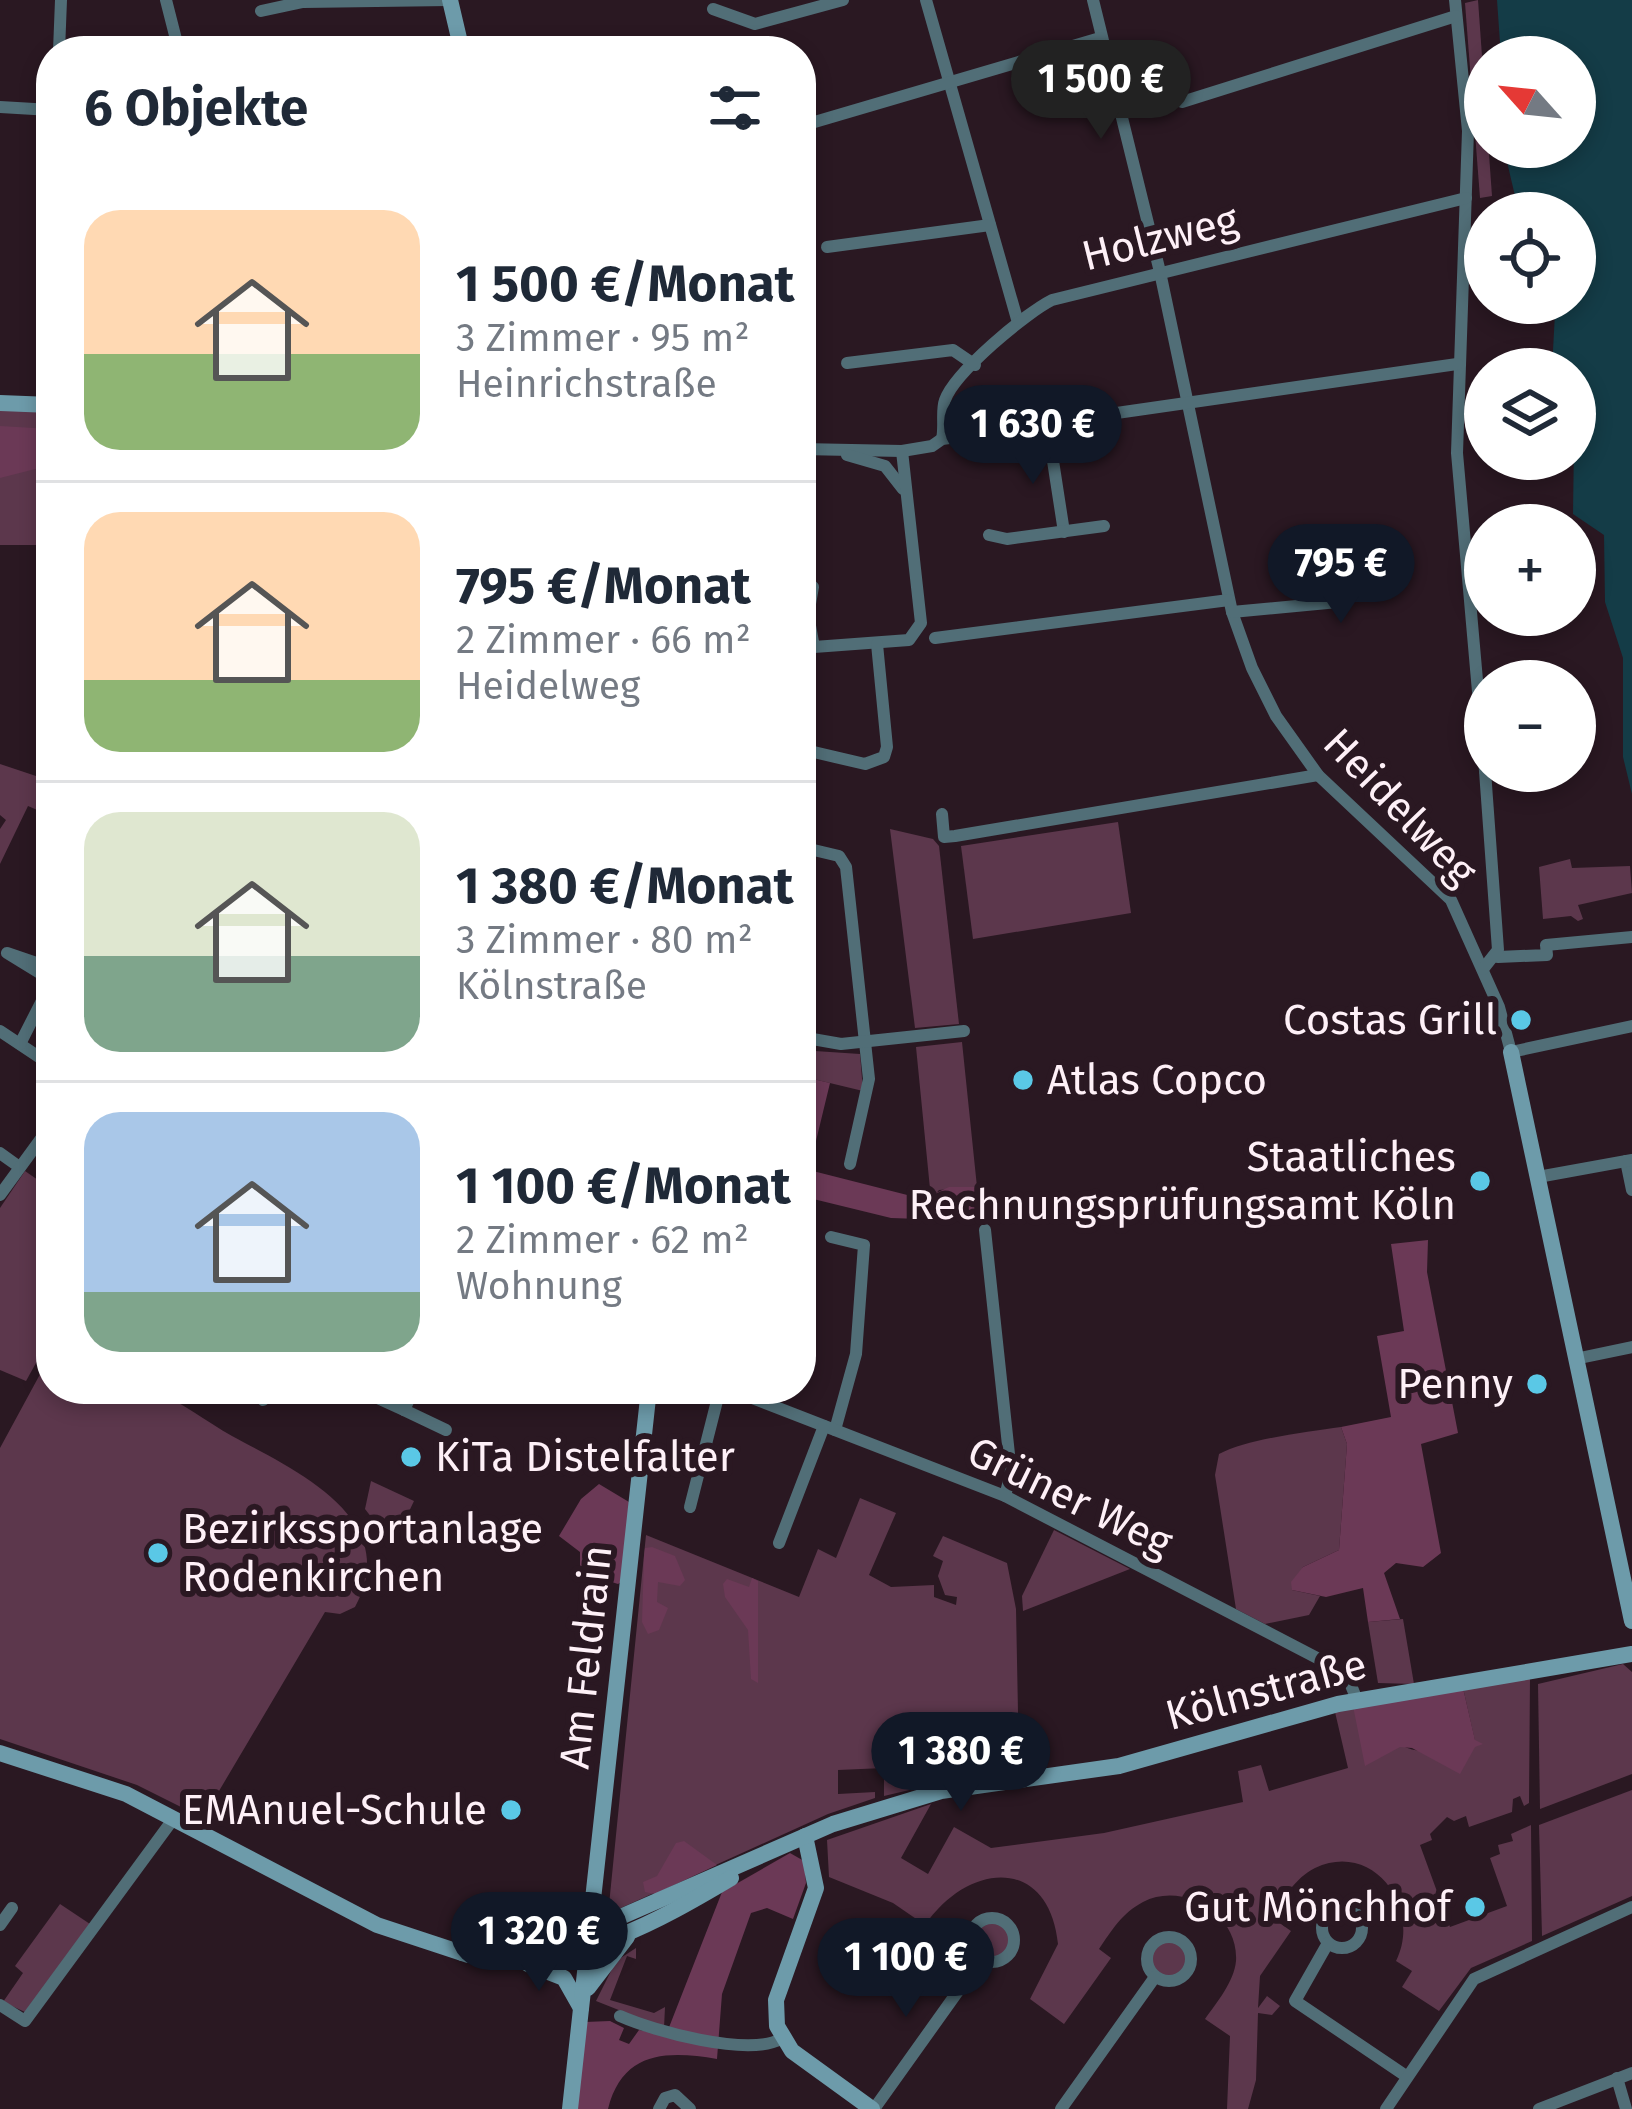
<!DOCTYPE html>
<html lang="de">
<head>
<meta charset="utf-8">
<style>
	:root { --surface:#fff; --page:#f6f6f7; --text:#1f2937; --muted:#747a83; --line:#e0e1e3; --accent:#111827 }
	body { margin:0; font-family:"Fira Sans",sans-serif; background:var(--page); color:var(--text); height:100vh; display:flex; flex-direction:column; font-size:45px; white-space:nowrap }
	* { box-sizing:border-box; margin:0 }
	p { font-size:39px; color:var(--muted) }
	.icon { flex:none; width:66px; height:66px; fill:none; stroke:currentColor; stroke-width:2; stroke-linecap:round; stroke-linejoin:round }
	.map { position:relative; flex:1; overflow:hidden }
	.panel { position:absolute; left:36px; top:36px; width:780px; height:1368px; display:flex; flex-direction:column; background:var(--surface); border-radius:48px; box-shadow:0 6px 18px #0003 }
	.panel>* { flex:none }
	.needle { width:78px; rotate:297deg }
	.controls { position:absolute; left:1464px; top:36px; display:grid; gap:24px }
	.controls a { display:grid; place-items:center; width:132px; height:132px; border-radius:50%; background:var(--surface); box-shadow:0 6px 18px #0003; font-size:60px }
	.price { position:absolute; translate:-50% -102px; padding:0 27px; border-radius:42px; background:var(--accent); color:#fff; font-size:39px; line-height:78px; filter:drop-shadow(0 3px 6px #0008) }
	.price::after { content:''; position:absolute; left:50%; top:72px; width:36px; height:27px; margin-left:-18px; background:inherit; clip-path:polygon(0 0,100% 0,50% 100%) }
	.price.active { background:#222; color:#fff }
	ul { padding:0; list-style:none }
	li { display:flex; align-items:center; gap:36px; height:300px; padding:0 48px }
	li+li { border-top:3px solid var(--line) }
	li span { display:grid; place-items:center; flex:none; width:336px; height:240px; border-radius:36px; color:#555 }
	li>.icon { margin-inline-start:auto }
	span .icon { width:144px; height:144px; fill:#fffc; stroke-width:1 }
	li b { font-size:51px }
	h2 { display:flex; justify-content:space-between; align-items:center; height:144px; padding:0 48px; font-size:51px }
	.map>svg:first-child { display:block }
</style>
</head>
<body>
<div class="map">
<svg width="1632" height="2109" viewBox="0 0 1632 2109">
	<rect width="100%" height="100%" fill="#2a1822"/>
	<g fill="#5c374c">
		<polygon points="1478,0 1492,196 1480,198 1465,3"/>
		<polygon points="0,410 51,412 51,545 0,545"/>
		<polygon points="0,764 51,781 51,816 28,806 0,864 0,829 6,820 0,815"/>
		<polygon points="1118,822 1131,913 973,939 961,846"/>
		<polygon points="890,829 933,839 939,846 959,1024 915,1028"/>
		<polygon points="1570,859 1572,868 1630,866 1632,893 1578,905 1583,919 1578,921 1571,916 1543,919 1539,867"/>
		<polygon points="962,1042 977,1187 939,1190 931,1199 916,1047"/>
		<polygon points="815,1051 860,1054 863,1091 809,1078"/>
		<polygon points="25,1171 51,1189 51,1336 26,1381 0,1370 0,1208"/>
		<path d="M51 1354V1389C80 1389 125 1381 152 1390 179 1400 207 1422 232 1436 292 1469 404 1517 355 1607L340 1614 325 1612 203 1818 137 1785 0 1739V1448Z"/>
		<path d="M1341 1427 1347 1444 1339 1550 1303 1567 1292 1590 1320 1596 1309 1615 1265 1624 1236 1609 1215 1475 1219 1454C1248 1439 1306 1432 1341 1427Z"/>
		<polygon points="371,1481 414,1501 393,1545 365,1509"/>
		<polygon points="860,1498 896,1513 869,1575 891,1587 934,1585 934,1597 956,1605 957,1597 945,1595 938,1576 943,1561 933,1556 943,1536 1007,1563 1016,1609 1019,1764 884,1796 884,1768 838,1770 838,1794 875,1792 875,1798 828,1814 612,1912 609,1905 646,1535 799,1597 818,1549 836,1558"/>
		<polygon points="1054,1530 1130,1569 1023,1611 1022,1596"/>
		<polygon points="1403,1619 1414,1684 1378,1683 1368,1622"/>
		<polygon points="1623,1664 1632,1672 1632,1774 1540,1809 1538,1684"/>
		<path d="M1530 1677 1529 1803 1524 1806 1520 1796 1513 1799 1512 1812 1469 1827 1466 1816 1454 1821 1447 1817 1430 1834 1432 1840 1420 1845 1450 1927 1507 1906 1490 1858 1500 1854 1498 1845 1513 1841 1511 1834 1531 1825 1532 1941 1471 1968 1439 2011 1402 1987 1412 1971 1396 1961C1422 1910 1375 1840 1315 1868 1295 1878 1283 1899 1271 1917L1291 1931 1260 1976 1258 2008 1267 1996 1280 2006 1272 2015 1258 2013 1256 2080 1248 2109H1227L1230 2036 1205 2019C1217 2002 1234 1982 1236 1961 1239 1914 1183 1881 1143 1902 1122 1913 1112 1930 1099 1949L1111 1958 1064 2024 1030 1999 1058 1944C1049 1856 969 1861 925 1925L893 1903 829 1877 827 1840 931 1804 901 1858 928 1874 954 1827 991 1848 1104 1833 1243 1802 1238 1771 1261 1765 1269 1791 1348 1768 1335 1712 1353 1706C1407 1752 1405 1761 1475 1741L1463 1688Z"/>
		<polygon points="1632,1790 1632,1896 1542,1936 1539,1825"/>
		<polygon points="60,1904 90,1924 25,2012 3,2002 23,1973 15,1966"/>
		<circle cx="992" cy="1940" r="18"/>
		<circle cx="1169" cy="1960" r="19"/>
		<polygon points="636,1948 636,1959 627,1956 610,2000 654,2013 665,2007 664,2028 596,2001 616,1961"/>
	</g>
	<g fill="#6b3956">
		<polygon points="0,426 51,429 51,465 0,478"/>
		<polygon points="809,1078 830,1083 809,1170 923,1199 949,1187 977,1187 979,1221 891,1218 801,1196 801,1111"/>
		<polygon points="1428,1240 1427,1272 1458,1433 1421,1444 1441,1553 1423,1567 1396,1563 1384,1573 1400,1619 1368,1622 1363,1588 1326,1597 1292,1590 1291,1582 1303,1567 1339,1550 1347,1444 1341,1427 1391,1417 1377,1336 1404,1331 1391,1244"/>
		<polygon points="599,1484 629,1502 625,1579 618,1584 580,1572 580,1552 559,1536 581,1499"/>
		<polygon points="652,1547 675,1556 685,1580 680,1586 658,1582 657,1602 668,1608 659,1630 648,1634 642,1622 644,1556 645,1548"/>
		<polygon points="752,1578 758,1581 758,1683 751,1679 748,1630 725,1597 723,1584 727,1579 749,1587"/>
		<polygon points="1463,1688 1475,1740 1483,1744 1475,1747 1460,1774 1412,1748 1400,1747 1365,1766 1353,1706"/>
		<polygon points="684,1841 717,1865 655,1894 645,1892 643,1882 657,1876 676,1843"/>
		<path d="M790 1853 804 1861 806 1883 793 1919 767 1908 751 1913 722 1994 717 2059C668 2051 623 2050 608 2109H576L585 2022 610 2021 624 2028 619 2040 629 2044 639 2030 666 2035 722 1892Z"/>
	</g>
	<polygon fill="#143c47" points="1497,0 1632,0 1632,794 1623,757 1623,658 1605,602 1604,535 1573,514 1575,369 1552,369 1555,313 1550,303 1575,303 1575,213 1519,213 1504,149 1575,147 1575,57 1501,57"/>
	<g fill="none" stroke-linecap="round" stroke-linejoin="round">
		<g stroke="#516e77" stroke-width="12">
			<polyline points="166,0 179,51"/>
			<polyline points="926,0 1017,319"/>
			<polyline points="1093,0 1160,272 1232,612 1252,668 1276,716 1318,775 1451,900 1499,1007 1511,1052 1632,1026"/>
			<polyline points="1455,0 1468,131 1457,453 1485,771"/>
			<polyline points="713,9 755,24 843,0"/>
			<polyline points="261,11 303,2 449,0"/>
			<polyline points="59,51 61,0"/>
			<polyline points="1182,102 1456,16"/>
			<polyline points="0,107 51,110"/>
			<polyline points="801,126 1100,38"/>
			<polyline points="827,247 990,225"/>
			<polyline points="847,363 953,350 975,365"/>
			<polyline points="1049,435 1064,532"/>
			<path d="M942 439C945 426 941 411 945 400 955 372 1026 313 1052 300L1466 198"/>
			<polyline points="801,449 902,451 932,446 942,439 988,433 1010,441 1077,431 1082,418 1457,364"/>
			<polyline points="847,455 885,466 903,489"/>
			<polyline points="989,535 1007,539 1104,526"/>
			<polyline points="813,587 808,615 814,647 909,640 921,623 902,451"/>
			<polyline points="1232,612 1338,602 1338,532"/>
			<polyline points="935,638 1229,600"/>
			<polyline points="801,749 865,764 884,757 887,747 877,644"/>
			<polyline points="942,814 944,837 955,836 1318,775"/>
			<polyline points="801,847 839,856 846,867 869,1079 850,1164"/>
			<polyline points="51,869 51,875"/>
			<polyline points="1498,957 1547,955 1546,945 1632,937"/>
			<polyline points="51,968 7,953 51,980"/>
			<polyline points="1483,969 1498,950 1485,771"/>
			<polyline points="0,1031 51,1065"/>
			<polyline points="801,1037 841,1044 964,1031"/>
			<polyline points="20,1044 51,983"/>
			<polyline points="0,1153 18,1166"/>
			<polyline points="1626,1161 1632,1190"/>
			<polyline points="1538,1177 1632,1160"/>
			<polyline points="0,1195 51,1125"/>
			<polyline points="985,1230 1011,1473 1005,1496"/>
			<polyline points="831,1237 864,1245 856,1354 835,1430"/>
			<polyline points="1575,1359 1632,1347"/>
			<polyline points="358,1389 404,1410"/>
			<polyline points="414,1389 404,1410 446,1430"/>
			<polyline points="729,1389 1005,1496 1346,1673 1357,1700"/>
			<polyline points="263,1400 268,1389"/>
			<polyline points="690,1507 720,1389"/>
			<polyline points="779,1543 824,1426"/>
			<circle cx="1342" cy="1928" r="20"/>
			<circle cx="992" cy="1940" r="22"/>
			<polyline points="0,1925 12,1908"/>
			<circle cx="1169" cy="1959" r="22"/>
			<polyline points="1328,1943 1295,2001 1406,2076"/>
			<polyline points="0,2005 25,2021 174,1818"/>
			<path d="M620 2016C654 2031 747 2057 781 2039"/>
			<polyline points="1617,2078 1626,2109"/>
			<polyline points="659,2109 665,2098 675,2095 690,2109"/>
			<polyline points="874,2109 981,1959"/>
			<polyline points="1061,2109 1155,1977"/>
			<polyline points="1386,2109 1474,1979 1632,1907"/>
			<polyline points="1539,2109 1632,2073"/>
		</g>
		<g stroke="#6d9baa" stroke-width="16">
			<polyline points="450,0 462,51"/>
			<polyline points="0,403 51,405"/>
			<polyline points="1511,1052 1632,1621"/>
			<polyline points="0,1753 126,1794 377,1925 468,1955"/>
			<polyline points="805,1836 816,1888 776,2000 777,2026 792,2051 872,2109"/>
			<polyline points="462,1953 570,1939 833,1824 941,1791 1119,1766 1338,1704 1632,1654"/>
			<path d="M493 1960C585 1962 655 1923 731 1878"/>
			<polyline points="528,1964 564,1978 581,2008"/>
			<polyline points="588,1988 627,1937"/>
			<polyline points="570,2109 649,1389"/>
		</g>
	</g>
	<g fill="#5ac8e6" stroke="#2a1822" stroke-width="4.5">
		<circle cx="1521" cy="1020" r="12"/>
		<circle cx="1023" cy="1080" r="12"/>
		<circle cx="1480" cy="1181" r="12"/>
		<circle cx="1537" cy="1384" r="12"/>
		<circle cx="411" cy="1457" r="12"/>
		<circle cx="158" cy="1553" r="12"/>
		<circle cx="511" cy="1810" r="12"/>
		<circle cx="1475" cy="1907" r="12"/>
	</g>
	<g text-anchor="middle" dominant-baseline="central" stroke-width="12" stroke-linejoin="round" paint-order="stroke">
		<g font-size="42" fill="#fef0f7" stroke="#2a1822">
			<text transform="translate(1160 238) rotate(-14)">Holzweg</text>
			<text transform="translate(1400 807) rotate(46)">Heidelweg</text>
			<text transform="translate(1070 1497) rotate(26)">Grüner Weg</text>
			<text transform="translate(586 1657) rotate(-84)">Am Feldrain</text>
			<text transform="translate(1266 1690) rotate(-15)">Kölnstraße</text>
		</g>
		<g font-size="42" fill="#fef0f7" stroke="#2a1822" text-anchor="end">
			<text x="1497" y="1020">Costas Grill</text>
			<text x="1047" y="1080" text-anchor="start">Atlas Copco</text>
			<text x="1456" y="1157">Staatliches<tspan x="1456" dy="48">Rechnungsprüfungsamt Köln</tspan></text>
			<text x="1513" y="1384">Penny</text>
			<text x="435" y="1457" text-anchor="start">KiTa Distelfalter</text>
			<text x="182" y="1529" text-anchor="start">Bezirkssportanlage<tspan x="182" dy="48">Rodenkirchen</tspan></text>
			<text x="487" y="1810">EMAnuel-Schule</text>
			<text x="1451" y="1907">Gut Mönchhof</text>
		</g>
	</g>
</svg>
<div class="controls">
<a><svg class="needle" viewBox="-14 -14 28 28"><path d="M0-13l5 13h-10z" fill="#e53935"/><path d="M0 13l5-13h-10z" fill="#747a83"/></svg></a>
<a><svg class="icon" aria-label="locate" viewBox="0 0 24 24"><circle cx="12" cy="12" r="6"/><path d="M12 2v4M12 18v4M2 12h4M18 12h4"/></svg></a>
<a><svg class="icon" aria-label="layers" viewBox="0 0 24 24"><path d="M12 4l9 5-9 5-9-5zM3 14l9 5 9-5"/></svg></a>
<a>+</a>
<a>−</a>
</div>
<b class="price active" style="left:1101px;top:142px">1 500 €</b>
<b class="price" style="left:1033px;top:487px">1 630 €</b>
<b class="price" style="left:1341px;top:626px">795 €</b>
<b class="price" style="left:961px;top:1814px">1 380 €</b>
<b class="price" style="left:539px;top:1994px">1 320 €</b>
<b class="price" style="left:906px;top:2020px">1 100 €</b>
<section class="panel">
<h2>6 Objekte<svg class="icon" aria-label="filters" viewBox="0 0 24 24"><path d="M4 7h16M4 17h16"/><circle cx="9" cy="7" r="2"/><circle cx="15" cy="17" r="2"/></svg></h2>
<ul>
<li><span style="background:linear-gradient(#ffd9b3 60%,#8fb573 0)"><svg class="icon" aria-label="home" viewBox="0 0 24 24"><path d="M3 11l9-7 9 7M6 9v11h12V9"/></svg></span><div><b>1 500 €/Monat</b><p>3 Zimmer · 95 m²</p><p>Heinrichstraße</p></div></li>
<li><span style="background:linear-gradient(#ffd9b3 70%,#8fb573 0)"><svg class="icon" aria-label="home" viewBox="0 0 24 24"><path d="M3 11l9-7 9 7M6 9v11h12V9"/></svg></span><div><b>795 €/Monat</b><p>2 Zimmer · 66 m²</p><p>Heidelweg</p></div></li>
<li><span style="background:linear-gradient(#dfe7d0 60%,#7fa58c 0)"><svg class="icon" aria-label="home" viewBox="0 0 24 24"><path d="M3 11l9-7 9 7M6 9v11h12V9"/></svg></span><div><b>1 380 €/Monat</b><p>3 Zimmer · 80 m²</p><p>Kölnstraße</p></div></li>
<li><span style="background:linear-gradient(#a9c7e8 75%,#7fa58c 0)"><svg class="icon" aria-label="home" viewBox="0 0 24 24"><path d="M3 11l9-7 9 7M6 9v11h12V9"/></svg></span><div><b>1 100 €/Monat</b><p>2 Zimmer · 62 m²</p><p>Wohnung</p></div></li>
</ul>
</section>
</div>
</body>
</html>
